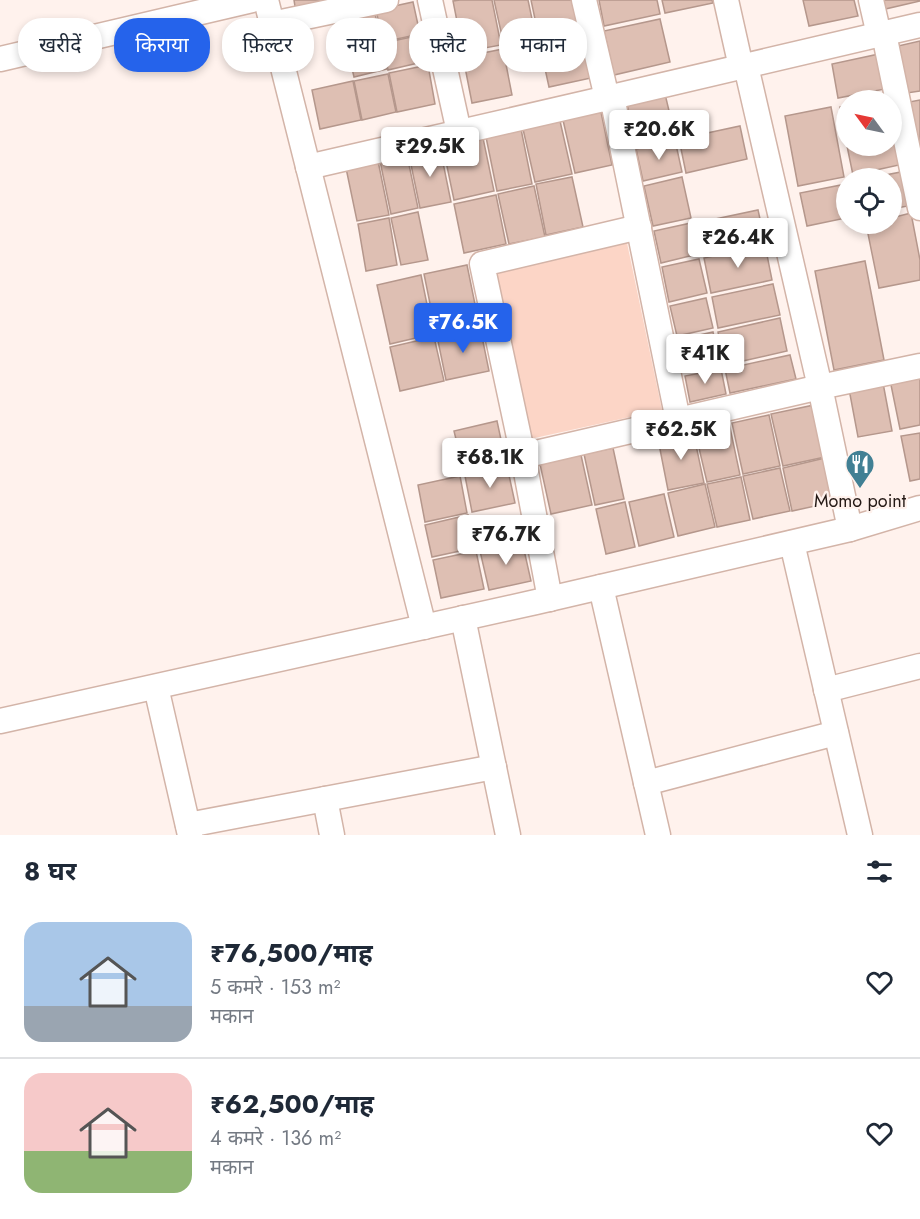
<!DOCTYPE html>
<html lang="hi">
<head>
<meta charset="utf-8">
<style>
	:root { --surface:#fff; --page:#f6f6f7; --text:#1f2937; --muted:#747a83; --line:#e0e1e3; --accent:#2563eb }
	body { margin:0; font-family:Jost,"Noto Sans Devanagari",sans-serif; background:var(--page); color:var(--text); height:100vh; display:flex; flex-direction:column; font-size:22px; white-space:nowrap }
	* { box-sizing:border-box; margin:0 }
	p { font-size:20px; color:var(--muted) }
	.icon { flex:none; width:33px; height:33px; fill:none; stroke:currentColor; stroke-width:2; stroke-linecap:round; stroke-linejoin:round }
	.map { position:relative; height:835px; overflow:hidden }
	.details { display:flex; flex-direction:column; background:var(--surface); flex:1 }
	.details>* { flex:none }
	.top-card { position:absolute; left:18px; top:18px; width:600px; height:54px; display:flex; gap:12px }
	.needle { width:39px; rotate:303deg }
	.fabs { position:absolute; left:836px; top:90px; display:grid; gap:12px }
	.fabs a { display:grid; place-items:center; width:66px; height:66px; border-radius:50%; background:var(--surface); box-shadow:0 3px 9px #0003; font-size:30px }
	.price { position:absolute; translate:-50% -51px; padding:0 14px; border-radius:6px; background:#fff; color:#222; font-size:20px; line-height:39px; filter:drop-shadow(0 2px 3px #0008) }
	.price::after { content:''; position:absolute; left:50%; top:36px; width:18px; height:14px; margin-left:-9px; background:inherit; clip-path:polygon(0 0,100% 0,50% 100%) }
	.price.current { background:var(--accent); color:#fff }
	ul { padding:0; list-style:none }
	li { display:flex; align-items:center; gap:18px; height:150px; padding:0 24px }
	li+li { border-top:2px solid var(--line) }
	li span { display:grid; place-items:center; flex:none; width:168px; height:120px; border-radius:18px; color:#555 }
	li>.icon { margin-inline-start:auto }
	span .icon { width:72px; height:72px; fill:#fffc; stroke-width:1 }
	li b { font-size:26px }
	h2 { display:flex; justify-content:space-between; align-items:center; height:72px; padding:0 24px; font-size:26px }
	.pill { padding:0 21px; border-radius:24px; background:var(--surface); box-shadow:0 3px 9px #0003; font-size:21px; line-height:54px }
	.pill.current { background:var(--accent); color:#fff }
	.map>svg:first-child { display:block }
</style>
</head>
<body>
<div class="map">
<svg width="920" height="835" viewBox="0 0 920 835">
	<rect width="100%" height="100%" fill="#fff2ed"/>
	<polygon fill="#fcd5c6" points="627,243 662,410 530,439 494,272"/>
	<g fill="#debfb3" stroke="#b5978c" stroke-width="1.5">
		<polygon points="294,0 344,0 296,13"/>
		<polygon points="460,0 492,0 501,45 463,52 453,1"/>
		<polygon points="494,0 528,0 536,38 504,45"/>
		<polygon points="531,0 575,0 580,29 539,38"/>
		<polygon points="599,0 657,0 660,14 604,26"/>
		<polygon points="662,0 712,0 713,3 665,13"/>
		<polygon points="803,0 854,0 858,16 809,26"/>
		<polygon points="879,0 920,0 920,1 881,10"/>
		<polygon points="413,2 420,34 383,42 376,10"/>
		<polygon points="374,10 382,42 348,49 341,18"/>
		<polygon points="660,19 670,62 614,75 604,31"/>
		<polygon points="581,32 591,78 549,87 539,41"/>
		<polygon points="421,35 427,61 388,70 383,43"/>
		<polygon points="920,41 920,91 907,93 898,46"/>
		<polygon points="382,43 387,69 354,77 348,51"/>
		<polygon points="503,49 512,95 472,103 463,57"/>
		<polygon points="879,54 885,89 838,98 832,64"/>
		<polygon points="428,65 435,104 397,112 389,73"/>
		<polygon points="388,74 396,112 362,120 354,81"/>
		<polygon points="353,81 361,120 320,129 312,90"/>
		<polygon points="665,94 675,136 636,145 627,104"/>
		<polygon points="920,100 920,150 909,102"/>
		<polygon points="846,105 846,138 840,107"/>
		<polygon points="831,107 844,177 798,186 785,116"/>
		<polygon points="601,112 612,165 575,173 563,120"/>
		<polygon points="560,121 572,174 535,182 523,129"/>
		<polygon points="891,122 899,165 853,175 847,146 891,146"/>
		<polygon points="740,126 747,159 686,173 679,139"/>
		<polygon points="521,129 532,184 497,191 486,137"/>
		<polygon points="483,138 494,191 454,200 443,147"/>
		<polygon points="675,140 682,172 643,181 636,149"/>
		<polygon points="440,148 451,202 420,208 409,155"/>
		<polygon points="407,155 418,208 391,214 380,161"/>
		<polygon points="378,161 389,215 357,221 346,168"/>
		<polygon points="901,172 908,206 891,209 891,178 870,178"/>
		<polygon points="572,177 583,227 546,235 536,184"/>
		<polygon points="682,177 691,218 653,226 644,186"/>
		<polygon points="846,184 846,218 807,226 800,193"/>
		<polygon points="534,186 545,237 509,244 498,194"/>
		<polygon points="496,195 506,244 464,253 454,204"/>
		<polygon points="758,210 765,241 703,254 696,223"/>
		<polygon points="418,212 428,260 401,265 391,218"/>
		<polygon points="911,213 920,260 920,280 879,288 866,224 891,224 891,218"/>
		<polygon points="389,218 397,265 366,271 358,224"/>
		<polygon points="691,223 698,254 661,263 654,231"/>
		<polygon points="765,245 772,280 711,293 704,258"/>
		<polygon points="699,259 707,293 669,302 662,267"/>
		<polygon points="865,261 884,360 834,370 815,271"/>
		<polygon points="467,265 479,324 436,333 424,274"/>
		<polygon points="421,275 433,334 390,344 377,285"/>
		<polygon points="773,284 780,315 718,328 712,297"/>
		<polygon points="706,298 713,328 677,336 670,306"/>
		<polygon points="780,318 787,351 725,365 718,332"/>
		<polygon points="480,327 489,371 446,380 437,336"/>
		<polygon points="713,332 720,364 684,372 677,340"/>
		<polygon points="434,337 444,381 400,391 390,347"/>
		<polygon points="790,355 796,379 730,393 725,369"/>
		<polygon points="721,369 726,394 690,402 685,376"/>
		<polygon points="920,374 920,425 900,429 890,380"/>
		<polygon points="883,383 892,431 858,437 849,389"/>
		<polygon points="814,405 825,457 783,466 771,414"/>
		<polygon points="769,415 780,466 743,474 732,423"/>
		<polygon points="497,421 506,463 464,472 454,431"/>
		<polygon points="729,423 740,475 707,482 695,431"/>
		<polygon points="693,431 704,483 668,490 658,439"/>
		<polygon points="920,433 920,479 910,481 901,436"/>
		<polygon points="613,448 624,499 595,505 584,454"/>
		<polygon points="581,455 592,505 551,514 540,464"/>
		<polygon points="825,458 834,502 792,511 783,468"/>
		<polygon points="507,466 515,503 472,512 465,476"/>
		<polygon points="780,468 790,511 753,519 743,476"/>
		<polygon points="460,476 467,513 425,522 418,485"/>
		<polygon points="741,477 750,520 717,527 707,484"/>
		<polygon points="705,484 715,527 678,536 668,493"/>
		<polygon points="664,494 674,537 639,546 629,502"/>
		<polygon points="625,502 635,547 606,554 596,509"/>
		<polygon points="468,515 474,548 432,557 425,525"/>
		<polygon points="522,541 531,581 489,590 480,551"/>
		<polygon points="476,551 484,589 441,598 433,560"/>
	</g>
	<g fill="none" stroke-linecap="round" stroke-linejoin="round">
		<g stroke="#d3b4a8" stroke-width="27">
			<g id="minor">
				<polyline points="266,0 424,627"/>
				<polyline points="430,0 459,132"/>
				<polyline points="584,0 607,98"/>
				<polyline points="726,0 741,67"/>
				<polyline points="871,0 879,35"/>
				<polyline points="272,24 386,0"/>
				<polyline points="884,34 920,208"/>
				<polyline points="0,59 252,0"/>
				<polyline points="612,97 920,25"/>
				<polyline points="308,167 612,97 678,420"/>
				<polyline points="523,456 820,387 746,66"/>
				<polyline points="850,529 820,387 920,366"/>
				<polyline points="792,543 860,835"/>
				<polyline points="601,587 658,835"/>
				<polyline points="550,599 523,456 482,264 639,227"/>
				<polyline points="463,618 508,835"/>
				<polyline points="156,687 190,835"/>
				<polyline points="826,690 920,666"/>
				<polyline points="0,721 536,602 850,529 920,508"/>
				<polyline points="646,783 836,733"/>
				<polyline points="325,799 332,835"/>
				<polyline points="188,825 494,767"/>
			</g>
		</g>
		<use href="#minor" stroke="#fff" stroke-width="24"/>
	</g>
	<defs>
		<g id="restaurant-pin" transform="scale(1.5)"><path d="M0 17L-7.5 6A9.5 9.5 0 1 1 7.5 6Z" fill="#418094" stroke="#fff2ed"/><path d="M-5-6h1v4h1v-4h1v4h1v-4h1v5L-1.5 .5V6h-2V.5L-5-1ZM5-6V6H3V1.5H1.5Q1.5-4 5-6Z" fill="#fff"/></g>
	</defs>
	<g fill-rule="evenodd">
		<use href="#restaurant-pin" x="860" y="464"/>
	</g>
	<g text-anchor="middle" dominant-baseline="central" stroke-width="4.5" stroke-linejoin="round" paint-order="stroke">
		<g font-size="18" fill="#241915" stroke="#fff2ed">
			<text x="860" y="501">Momo point</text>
		</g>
	</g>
</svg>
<div class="fabs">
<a><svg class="needle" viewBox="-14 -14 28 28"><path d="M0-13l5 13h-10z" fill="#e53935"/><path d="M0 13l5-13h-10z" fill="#747a83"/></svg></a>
<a><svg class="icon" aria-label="locate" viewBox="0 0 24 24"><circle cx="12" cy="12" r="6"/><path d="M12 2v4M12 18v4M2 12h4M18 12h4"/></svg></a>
</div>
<b class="price" style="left:659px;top:161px">₹20.6K</b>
<b class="price" style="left:430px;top:178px">₹29.5K</b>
<b class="price" style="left:738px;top:269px">₹26.4K</b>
<b class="price current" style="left:463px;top:354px">₹76.5K</b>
<b class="price" style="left:705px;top:385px">₹41K</b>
<b class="price" style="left:681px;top:461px">₹62.5K</b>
<b class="price" style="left:490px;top:489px">₹68.1K</b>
<b class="price" style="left:506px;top:566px">₹76.7K</b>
<div class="top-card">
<a class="pill">खरीदें</a>
<a class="pill current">किराया</a>
<a class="pill">फ़िल्टर</a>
<a class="pill">नया</a>
<a class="pill">फ़्लैट</a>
<a class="pill">मकान</a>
</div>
</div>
<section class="details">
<h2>8 घर<svg class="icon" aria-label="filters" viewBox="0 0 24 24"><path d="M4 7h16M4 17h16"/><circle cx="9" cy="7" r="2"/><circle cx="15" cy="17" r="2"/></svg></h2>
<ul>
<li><span style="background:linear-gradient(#a9c7e8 70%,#9aa5b1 0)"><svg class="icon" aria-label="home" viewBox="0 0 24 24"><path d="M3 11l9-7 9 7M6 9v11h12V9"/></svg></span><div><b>₹76,500/माह</b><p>5 कमरे · 153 m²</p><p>मकान</p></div><svg class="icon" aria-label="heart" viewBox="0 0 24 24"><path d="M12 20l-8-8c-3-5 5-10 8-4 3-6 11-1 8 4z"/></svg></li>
<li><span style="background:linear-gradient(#f6c9c9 65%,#8fb573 0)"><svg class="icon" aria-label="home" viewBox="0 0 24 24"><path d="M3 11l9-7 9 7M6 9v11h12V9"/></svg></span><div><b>₹62,500/माह</b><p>4 कमरे · 136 m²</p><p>मकान</p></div><svg class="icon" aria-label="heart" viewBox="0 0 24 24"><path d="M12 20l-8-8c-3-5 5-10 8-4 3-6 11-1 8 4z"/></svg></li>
</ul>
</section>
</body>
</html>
